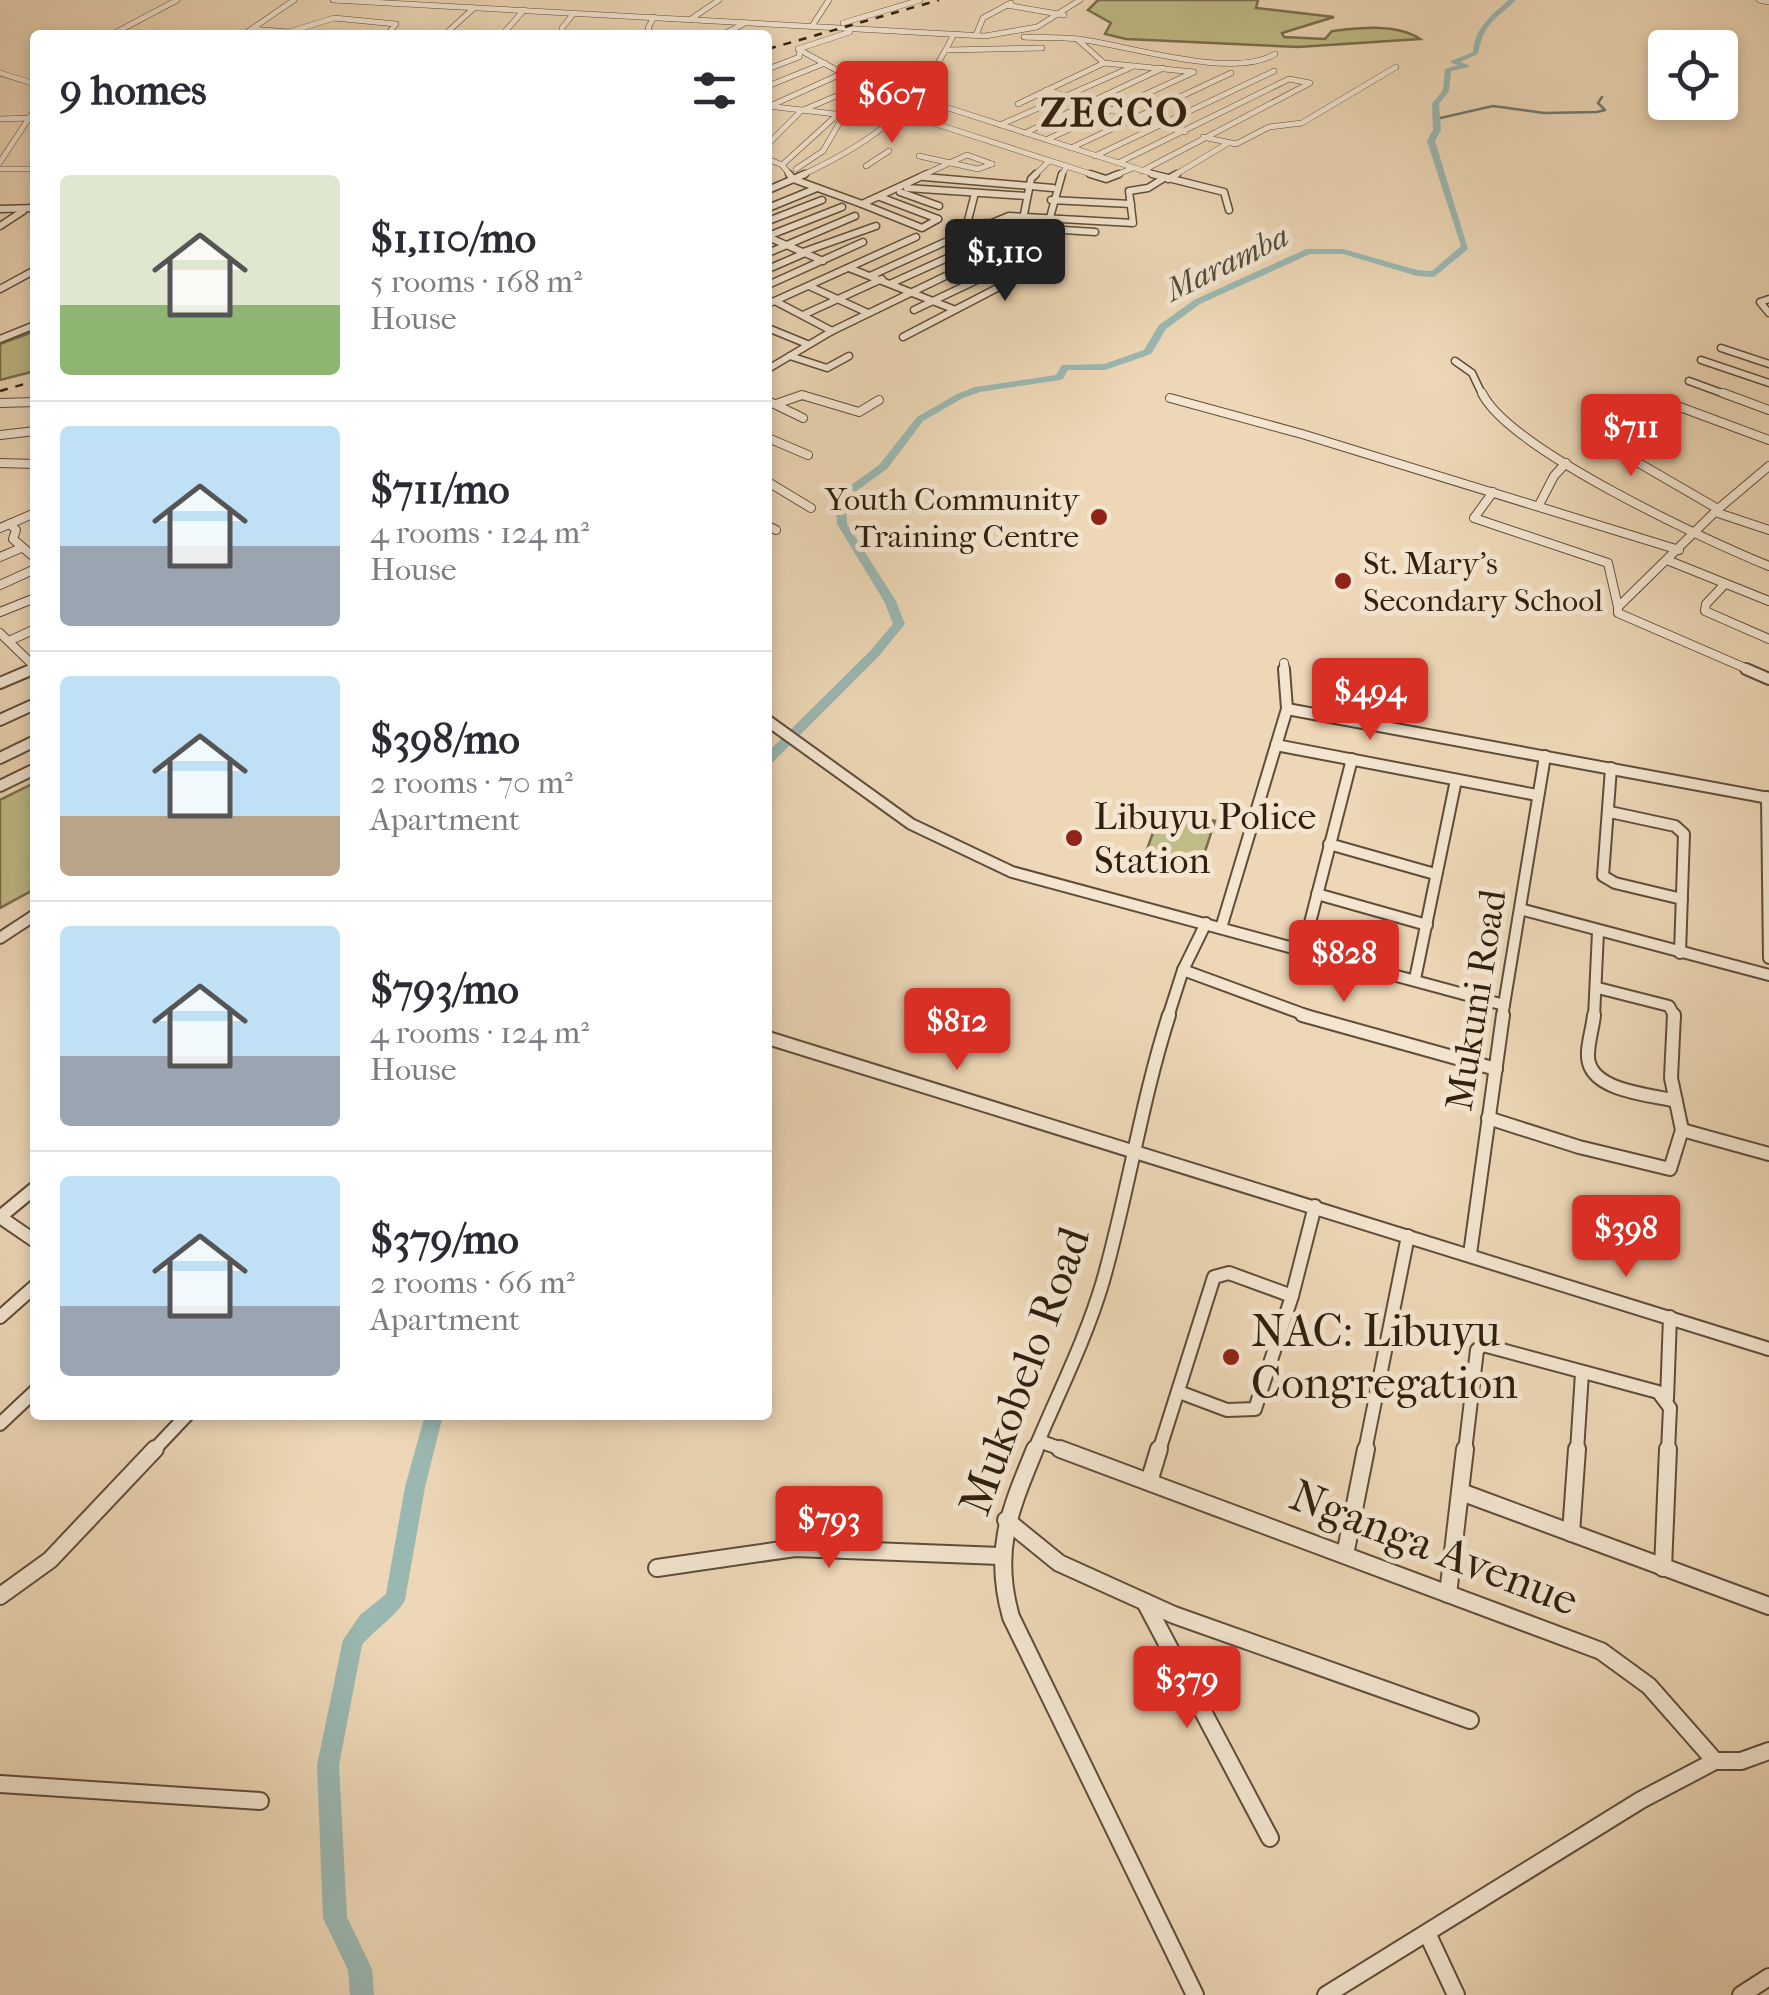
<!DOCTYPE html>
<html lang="en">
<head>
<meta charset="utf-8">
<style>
	:root { --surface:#fff; --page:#f2f2f3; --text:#2b2b33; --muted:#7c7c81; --line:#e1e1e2; --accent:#d93025 }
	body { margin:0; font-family:"IM FELL French Canon",serif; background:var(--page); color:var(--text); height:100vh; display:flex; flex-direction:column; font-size:38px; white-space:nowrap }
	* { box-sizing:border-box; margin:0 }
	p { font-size:32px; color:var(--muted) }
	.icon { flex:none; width:55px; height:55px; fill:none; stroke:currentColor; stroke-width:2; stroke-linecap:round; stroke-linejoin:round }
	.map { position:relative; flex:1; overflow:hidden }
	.details { position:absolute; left:30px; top:30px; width:742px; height:1390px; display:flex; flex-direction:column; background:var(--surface); border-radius:10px; box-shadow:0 5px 15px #0003 }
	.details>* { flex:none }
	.controls { position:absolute; left:1648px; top:30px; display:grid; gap:20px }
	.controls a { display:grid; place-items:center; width:90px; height:90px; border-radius:10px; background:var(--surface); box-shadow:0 5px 15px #0003; font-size:50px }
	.price { position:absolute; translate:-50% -85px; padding:0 22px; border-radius:10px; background:var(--accent); color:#fff; font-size:32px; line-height:65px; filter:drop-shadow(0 2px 5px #0008) }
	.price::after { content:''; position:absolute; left:50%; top:60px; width:30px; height:22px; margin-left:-15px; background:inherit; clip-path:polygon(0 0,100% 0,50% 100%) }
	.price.active { background:#222; color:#fff }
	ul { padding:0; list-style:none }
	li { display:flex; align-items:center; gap:30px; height:250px; padding:0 30px }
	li+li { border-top:2px solid var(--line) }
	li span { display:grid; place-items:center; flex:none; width:280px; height:200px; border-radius:10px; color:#555 }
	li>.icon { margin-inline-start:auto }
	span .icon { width:120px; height:120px; fill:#fffc; stroke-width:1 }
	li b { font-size:42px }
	h2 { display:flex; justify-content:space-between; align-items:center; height:120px; padding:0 30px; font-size:42px }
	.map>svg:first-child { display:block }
</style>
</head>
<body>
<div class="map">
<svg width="1769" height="1995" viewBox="0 0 1769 1995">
	<rect width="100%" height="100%" fill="#edd7b6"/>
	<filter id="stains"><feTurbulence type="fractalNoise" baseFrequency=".002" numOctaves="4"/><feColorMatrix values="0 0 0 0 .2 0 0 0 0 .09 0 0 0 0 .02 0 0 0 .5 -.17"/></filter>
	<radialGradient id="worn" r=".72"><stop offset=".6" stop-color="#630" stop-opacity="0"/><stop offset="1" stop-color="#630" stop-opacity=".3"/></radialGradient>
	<g fill="#c0bc88" stroke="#786e4c" stroke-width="2.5">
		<path d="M1098 0H1258L1256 8 1334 17 1282 33 1284 37 1325 39 1332 31C1359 28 1397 23 1420 39L1298 47 1126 39 1105 34 1111 23 1088 10Z"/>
		<polygon points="35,331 35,371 0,380 0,344"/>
		<polygon points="30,785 35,786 35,889 0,908 0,800"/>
		<polygon points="1162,808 1215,821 1197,876 1142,863"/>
	</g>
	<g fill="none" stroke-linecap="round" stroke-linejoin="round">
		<polyline stroke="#707b71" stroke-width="2.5" points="1436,119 1493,106 1544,113 1597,112 1605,110 1598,103 1602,97"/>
		<g fill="#9ab8b2" fill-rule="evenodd">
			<path d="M1509 0H1516C1494 21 1484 23 1478 54L1460 62 1469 65V67L1451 71 1449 91 1439 104 1441 130 1435 141 1468 249 1434 277 1417 276 1343 254H1310L1200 304 1166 329 1151 354 1105 370H1068L1063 379 1060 380 980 392 963 398 923 421 887 469 855 492 846 505 847 524 896 601 905 624 879 656 773 762 768 763V752L871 650 893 624 884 601 837 524 836 505 847 488 879 465 917 417 957 394 975 387 1056 375 1062 365 1104 364 1144 350 1159 325 1194 300 1306 249H1343L1417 270 1432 271 1461 246 1427 141 1433 130 1432 104 1443 90 1445 69 1458 65 1451 63V61L1473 52C1475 28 1491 15 1509 0Z"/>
			<path d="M425 1415H443L425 1487 405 1600C398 1615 375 1629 362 1645L339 1765 347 1917 372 1969 374 1995H350L348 1970 323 1918 317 1765 343 1640 360 1615 386 1594 405 1487Z"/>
		</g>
		<g stroke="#5f4d39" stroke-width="6">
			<g id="minor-far5">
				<polyline points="333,0 985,36 1037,27 1080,0"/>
				<polyline points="1759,0 1769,2"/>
				<polyline points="1006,5 1064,15"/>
				<polyline points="691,19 719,0"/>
				<polyline points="843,23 920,0"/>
				<polyline points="812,26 829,0"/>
				<polyline points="252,29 289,32 334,18 396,24 387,35"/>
				<polyline points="850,32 798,49 884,96 915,100"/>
				<polyline points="111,35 177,0"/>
				<polyline points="243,35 294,0"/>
				<polyline points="444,35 474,8"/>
				<polyline points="502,35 524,10"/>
				<polyline points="562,35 562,28 574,13"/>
				<polyline points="652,35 648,28 654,17"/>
				<polyline points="722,35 745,23"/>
				<polyline points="976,35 983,18 1011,3"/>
				<path d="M1024 37C1042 38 1060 37 1078 39 1127 45 1233 80 1275 54"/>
				<polyline points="947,50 1042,48"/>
				<polyline points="768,69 799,57 800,51"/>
				<polyline points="0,73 35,84"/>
				<polyline points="768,86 825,63"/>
				<polyline points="1046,90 1185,132"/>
				<polyline points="917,98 1160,176"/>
				<polyline points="1018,104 1104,63"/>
				<polyline points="768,106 894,121"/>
				<polyline points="768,107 843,73"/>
				<polyline points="0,119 30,118"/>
				<polyline points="933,123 1097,176"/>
				<polyline points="1000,125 1134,66"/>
				<polyline points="1025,133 1163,68"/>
				<polyline points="1203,137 1236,144 1269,127 1302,123 1396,67"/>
				<polyline points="1048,139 1194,72 1104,63 1077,39"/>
				<polyline points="768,144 801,111 862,85"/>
				<polyline points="1071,148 1231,73"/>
				<polyline points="919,156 978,169 992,164"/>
				<polyline points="1095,156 1274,71"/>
				<polyline points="768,159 782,165 791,176"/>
				<polyline points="0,162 35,109"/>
				<polyline points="1118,163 1289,79 1310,83 1142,171"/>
				<polyline points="782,165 837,115"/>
				<polyline points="866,166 889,151"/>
				<polyline points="0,169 35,169"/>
				<polyline points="796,169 823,151 844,115 884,96"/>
				<path d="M800 176C876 141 916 110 954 34"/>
				<polyline points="921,176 967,155 992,164"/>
				<polyline points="1034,176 1049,161"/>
				<polyline points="1061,176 1067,166"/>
				<polyline points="1113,176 1133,168"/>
				<polyline points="1173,176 1228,143"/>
			</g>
		</g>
		<g stroke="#5f4d39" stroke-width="9">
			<g id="minor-far4">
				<polyline points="789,174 793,179 862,204 927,174"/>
				<polyline points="1090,174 1106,179 1119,174"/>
				<polyline points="1152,174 1224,192 1229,210"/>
				<polyline points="924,177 1053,188"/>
				<polyline points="1168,179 1177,174"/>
				<polyline points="907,188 1026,196"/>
				<polyline points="768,190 805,174"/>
				<polyline points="900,192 939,206"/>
				<polyline points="975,193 967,224 992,223 1009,216 1133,223 1129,191 1148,188 1164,178"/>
				<polyline points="880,197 938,219"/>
				<polyline points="1051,200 1131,204"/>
				<polyline points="862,204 922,228 938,219"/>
				<polyline points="768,208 817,188"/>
				<polyline points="0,209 35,208"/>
				<polyline points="768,221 822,200"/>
				<polyline points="0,226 23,211"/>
				<polyline points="1048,229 1095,232"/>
				<polyline points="768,236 842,207"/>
				<polyline points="768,237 823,261"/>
				<polyline points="1019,239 1031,179 1036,174"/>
				<polyline points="803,252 876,226"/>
				<polyline points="768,253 855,216"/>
				<polyline points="1031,261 1044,239 1062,174"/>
				<polyline points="849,268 953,309"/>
				<polyline points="768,269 805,253"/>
				<polyline points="870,276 945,242 965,250"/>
				<polyline points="892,283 965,250"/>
				<polyline points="768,285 863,242"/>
				<polyline points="809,286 868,313"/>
				<polyline points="0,289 35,270"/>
				<polyline points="1769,299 1760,302 1769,313"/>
				<polyline points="775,301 832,331"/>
				<polyline points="768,304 916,237"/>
				<polyline points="914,310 998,270"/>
				<polyline points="803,315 882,279"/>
				<polyline points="768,328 807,344"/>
				<polyline points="903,337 1024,274 1027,268"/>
				<polyline points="0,339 35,325"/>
				<polyline points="1721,348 1769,364"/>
				<polyline points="790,356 827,368 849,356"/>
				<polyline points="1701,360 1769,383"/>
				<polyline points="1455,361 1472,373 1483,396"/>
				<polyline points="768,369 832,331 960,269"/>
				<polyline points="1689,381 1730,396"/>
				<polyline points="800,396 805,396"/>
			</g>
		</g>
		<g stroke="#5f4d39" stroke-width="10">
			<g id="minor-far3">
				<path d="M1482 393C1509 449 1707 541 1769 566"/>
				<polyline points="1723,393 1769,410"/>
				<polyline points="1170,398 1302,434 1679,550"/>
				<polyline points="1661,400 1769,440"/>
				<polyline points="768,401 803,418"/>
				<polyline points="0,403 35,402"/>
				<polyline points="776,404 802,395 859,412 879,400"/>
				<polyline points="0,435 35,431"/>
				<polyline points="768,438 808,455"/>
				<polyline points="1618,451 1718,509"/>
				<polyline points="0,463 35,464"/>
				<polyline points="768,482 811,508"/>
				<polyline points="1493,492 1474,518 1608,563 1618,607"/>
				<polyline points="1539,505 1554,476 1566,463"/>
				<polyline points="1715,512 1769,530"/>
				<polyline points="10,524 16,530 13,539 35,558"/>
				<polyline points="768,526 776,530"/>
				<polyline points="0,528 35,513"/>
				<polyline points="0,557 21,548"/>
				<polyline points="1667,560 1769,601"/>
				<polyline points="1725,584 1706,604 1705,611 1769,639"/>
				<polyline points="0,585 35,569"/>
				<polyline points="0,612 35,598"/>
				<polyline points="0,633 35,667"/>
				<polyline points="9,641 35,629"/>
				<polyline points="1284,663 1285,671"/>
				<polyline points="27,671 35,668"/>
				<polyline points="1752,671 1618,613 1618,607 1718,509 1769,466"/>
			</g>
		</g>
		<g stroke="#5f4d39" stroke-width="14">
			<g id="minor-far2">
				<polyline points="1746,669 1769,679"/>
				<polyline points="0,683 33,669"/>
				<polyline points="1287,709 1769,798"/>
				<polyline points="0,720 35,704"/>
				<polyline points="768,721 911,824 1012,872 1504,1005"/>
				<polyline points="1276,745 1537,795"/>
				<polyline points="0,758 35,741"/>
				<polyline points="1611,768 1603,876 1615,883 1682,899"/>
				<polyline points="0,786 35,769"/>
				<polyline points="1767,797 1769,958"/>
				<polyline points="1610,812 1675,826 1684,834 1680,953"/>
				<polyline points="1329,844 1435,874"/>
				<polyline points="1317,894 1427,925"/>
				<polyline points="1520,909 1769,975"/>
				<polyline points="1221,928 1287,709 1284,669"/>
				<polyline points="0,938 35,915"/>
				<polyline points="1303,950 1352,759"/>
				<polyline points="1183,970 1311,1017"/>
				<polyline points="1415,979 1456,780"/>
				<polyline points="1598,988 1669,1006 1675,1017"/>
				<polyline points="1168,1017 1183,970 1206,923"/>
				<polyline points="1502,1017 1545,756"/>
				<polyline points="1594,1017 1598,932"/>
			</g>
		</g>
		<g stroke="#5f4d39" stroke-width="16">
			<g id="minor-far1">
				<polyline points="1302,1015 1496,1069"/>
				<path d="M1594 1015C1593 1028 1585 1051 1589 1063 1597 1092 1653 1095 1676 1101"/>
				<polyline points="768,1038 1769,1349"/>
				<polyline points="1488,1118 1579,1147 1670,1169 1682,1130 1671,1078 1674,1015"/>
				<polyline points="1682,1130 1769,1154"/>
				<polyline points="0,1217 35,1188"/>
				<polyline points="0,1217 35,1241"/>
				<polyline points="1470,1254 1503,1015"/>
				<polyline points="0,1317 35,1286"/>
				<polyline points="1179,1392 1227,1410 1255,1409 1292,1296 1315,1206"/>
				<polyline points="1667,1399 1670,1317"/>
				<polyline points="0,1424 35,1391"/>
				<polyline points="1039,1441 1067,1451"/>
				<polyline points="153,1451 187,1415"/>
				<path d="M1034 1451C1057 1396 1086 1339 1103 1281 1128 1193 1141 1103 1169 1015"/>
				<polyline points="1159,1451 1214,1277 1229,1273 1292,1296"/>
				<polyline points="1365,1451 1408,1236"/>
				<polyline points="1465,1451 1477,1350 1483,1345 1658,1392 1670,1408 1668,1451"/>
				<polyline points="1577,1451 1582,1373"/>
			</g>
		</g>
		<g stroke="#5f4d39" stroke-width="20">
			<g id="minor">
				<path d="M1035 1449C1010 1510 992 1550 1011 1617L1195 1995"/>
				<polyline points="1060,1449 1601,1651 1649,1686 1715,1761 1741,1761 1769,1751"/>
				<polyline points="1149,1482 1159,1449"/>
				<polyline points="1461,1492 1769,1606"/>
				<polyline points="1006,1520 1059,1563 1174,1615 1470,1720"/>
				<polyline points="1571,1533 1577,1449"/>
				<polyline points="1345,1555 1366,1449"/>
				<polyline points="657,1568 795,1548 1000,1556"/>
				<polyline points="1663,1568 1668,1449"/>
				<polyline points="1448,1594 1465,1449"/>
				<polyline points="0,1596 50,1560 155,1449"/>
				<polyline points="1145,1602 1270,1838"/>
				<polyline points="0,1784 260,1801"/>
				<polyline points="1427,1933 1456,1995"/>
				<polyline points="1326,1995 1641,1800 1715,1761"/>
				<polyline points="1741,1995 1769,1977"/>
			</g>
		</g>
		<use href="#minor-far5" stroke="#f3e5d0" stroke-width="5"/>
		<use href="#minor-far4" stroke="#f3e5d0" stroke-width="6"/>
		<use href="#minor-far3" stroke="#f3e5d0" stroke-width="8"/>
		<use href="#minor-far2" stroke="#f3e5d0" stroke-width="10"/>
		<use href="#minor-far1" stroke="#f3e5d0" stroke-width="12"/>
		<use href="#minor" stroke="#f3e5d0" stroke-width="16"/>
		<g stroke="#301f0f" stroke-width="2.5" stroke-dasharray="8 8" stroke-linecap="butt">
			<polyline points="768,49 939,0"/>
			<polyline points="0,391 35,381"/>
		</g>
	</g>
	<g fill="#8f2418" stroke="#f3e5d0" stroke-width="4">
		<circle cx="1099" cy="517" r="10"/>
		<circle cx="1343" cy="581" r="10"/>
		<circle cx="1074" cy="838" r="10"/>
		<circle cx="1231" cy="1357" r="10"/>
	</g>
	<g text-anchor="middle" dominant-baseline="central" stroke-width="10" stroke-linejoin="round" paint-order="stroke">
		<g font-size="32" font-style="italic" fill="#504d40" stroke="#f3e5d0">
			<text transform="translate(1227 263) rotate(-26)">Maramba</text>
		</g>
		<g font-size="32" fill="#301f0f" stroke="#f3e5d0" text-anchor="end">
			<text x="1079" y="499">Youth Community<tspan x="1079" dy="37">Training Centre</tspan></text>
			<text x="1363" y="563" text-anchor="start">St. Mary's<tspan x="1363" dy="37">Secondary School</tspan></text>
		</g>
		<g font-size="38" fill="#301f0f" stroke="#f3e5d0" text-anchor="start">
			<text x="1094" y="816">Libuyu Police<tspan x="1094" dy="44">Station</tspan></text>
		</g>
		<g font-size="38" fill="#301f0f" stroke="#f3e5d0">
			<text transform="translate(1476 1000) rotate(-81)">Mukuni Road</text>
		</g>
		<g font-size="40" font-weight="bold" letter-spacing="2.5" fill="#301f0f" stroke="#f3e5d0">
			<text x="1115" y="113">ZECCO</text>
		</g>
		<g font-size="45" fill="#301f0f" stroke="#f3e5d0" text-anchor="start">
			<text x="1251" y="1331">NAC: Libuyu<tspan x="1251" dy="52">Congregation</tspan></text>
		</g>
		<g font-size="45" fill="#301f0f" stroke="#f3e5d0">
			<text transform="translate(1025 1371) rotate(-70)">Mukobelo Road</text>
			<text transform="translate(1434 1548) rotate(21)">Nganga Avenue</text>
		</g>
	</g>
	<rect width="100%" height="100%" filter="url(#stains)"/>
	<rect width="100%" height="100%" fill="url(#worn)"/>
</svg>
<div class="controls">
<a><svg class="icon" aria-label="locate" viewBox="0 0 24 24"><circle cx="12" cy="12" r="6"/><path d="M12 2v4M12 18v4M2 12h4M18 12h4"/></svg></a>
</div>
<b class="price" style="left:892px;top:146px">$607</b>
<b class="price active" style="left:1005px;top:304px">$1,110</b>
<b class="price" style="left:1631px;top:479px">$711</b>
<b class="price" style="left:1370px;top:743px">$494</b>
<b class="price" style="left:1344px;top:1005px">$828</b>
<b class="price" style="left:957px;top:1073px">$812</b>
<b class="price" style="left:1626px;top:1280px">$398</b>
<b class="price" style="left:829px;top:1571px">$793</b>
<b class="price" style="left:1187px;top:1731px">$379</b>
<section class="details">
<h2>9 homes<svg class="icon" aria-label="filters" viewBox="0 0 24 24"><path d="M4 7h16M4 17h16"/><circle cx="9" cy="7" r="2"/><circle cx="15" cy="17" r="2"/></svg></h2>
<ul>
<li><span style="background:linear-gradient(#dfe7d0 65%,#8fb573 0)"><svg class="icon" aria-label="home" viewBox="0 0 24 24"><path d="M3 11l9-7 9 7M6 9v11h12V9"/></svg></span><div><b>$1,110/mo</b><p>5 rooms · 168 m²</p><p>House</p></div></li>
<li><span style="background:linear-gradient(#bfe0f5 60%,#9aa5b1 0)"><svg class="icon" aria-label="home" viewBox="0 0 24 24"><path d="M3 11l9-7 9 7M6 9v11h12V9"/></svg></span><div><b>$711/mo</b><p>4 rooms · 124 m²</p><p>House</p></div></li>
<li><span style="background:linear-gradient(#bfe0f5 70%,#b9a48a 0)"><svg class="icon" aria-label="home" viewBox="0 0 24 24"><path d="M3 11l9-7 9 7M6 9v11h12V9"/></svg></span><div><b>$398/mo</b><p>2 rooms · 70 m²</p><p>Apartment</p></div></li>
<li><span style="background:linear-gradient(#bfe0f5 65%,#9aa5b1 0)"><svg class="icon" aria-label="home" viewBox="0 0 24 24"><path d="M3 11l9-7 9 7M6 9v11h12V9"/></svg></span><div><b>$793/mo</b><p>4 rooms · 124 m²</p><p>House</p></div></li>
<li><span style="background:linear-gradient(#bfe0f5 65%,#9aa5b1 0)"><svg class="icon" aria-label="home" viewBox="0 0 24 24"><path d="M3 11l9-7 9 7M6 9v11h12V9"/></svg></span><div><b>$379/mo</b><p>2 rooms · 66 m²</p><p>Apartment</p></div></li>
</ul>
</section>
</div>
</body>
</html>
